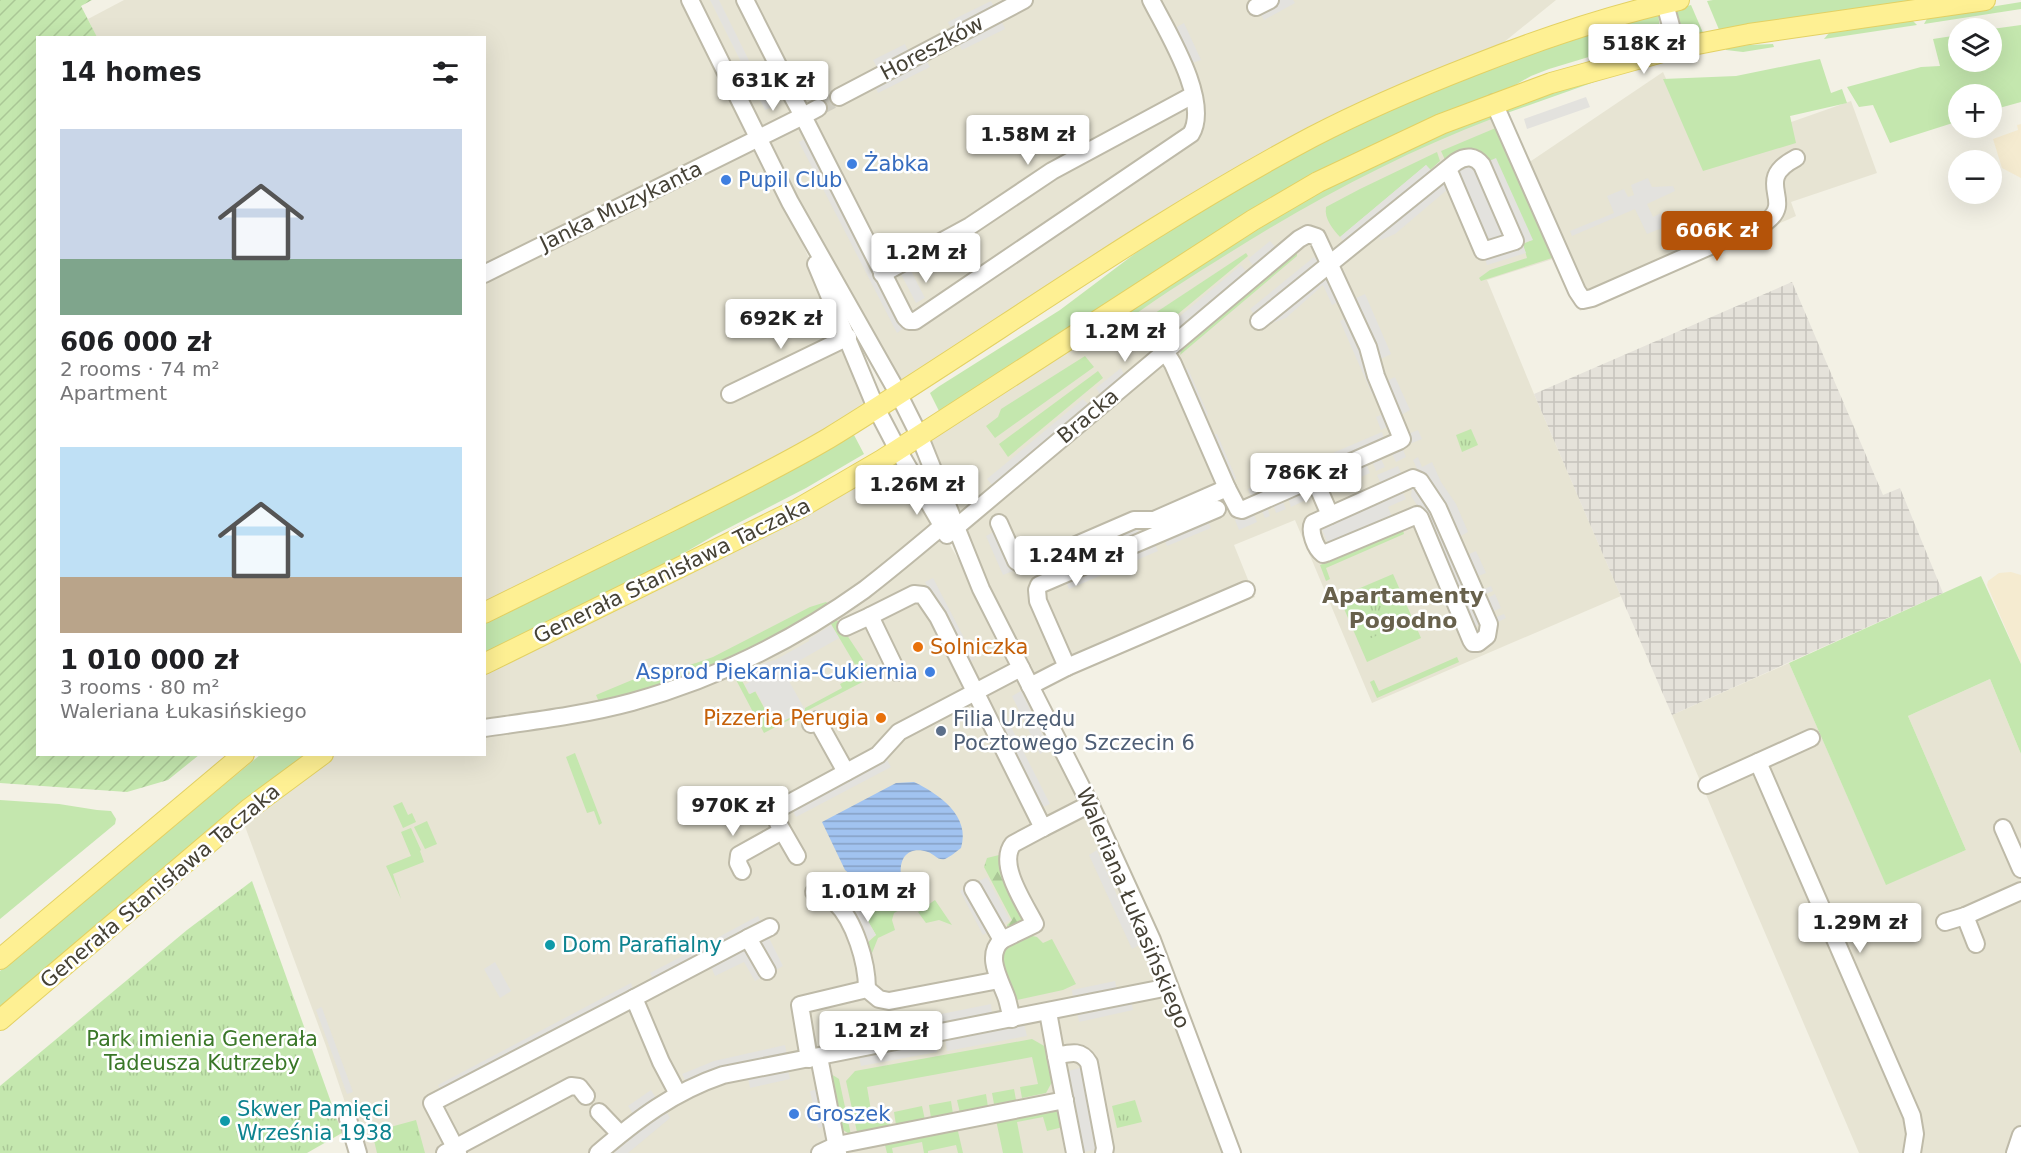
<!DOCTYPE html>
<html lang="en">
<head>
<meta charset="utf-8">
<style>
	:root { --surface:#fff; --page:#f6f6f6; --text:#202124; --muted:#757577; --accent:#b45309 }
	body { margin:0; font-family:"DejaVu Sans",sans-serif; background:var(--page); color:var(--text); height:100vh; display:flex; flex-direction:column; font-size:22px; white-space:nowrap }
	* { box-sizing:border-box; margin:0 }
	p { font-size:20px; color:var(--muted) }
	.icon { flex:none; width:33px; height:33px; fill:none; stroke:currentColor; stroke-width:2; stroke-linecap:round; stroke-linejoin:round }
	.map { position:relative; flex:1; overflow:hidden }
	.sheet { position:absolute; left:36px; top:36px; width:450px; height:720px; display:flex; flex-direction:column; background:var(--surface); border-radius:0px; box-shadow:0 6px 24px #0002 }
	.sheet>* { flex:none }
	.controls { position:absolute; left:1948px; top:18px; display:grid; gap:12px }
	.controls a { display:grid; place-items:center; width:54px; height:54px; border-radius:50%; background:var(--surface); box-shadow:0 6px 24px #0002; font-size:30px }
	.price { position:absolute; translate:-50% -51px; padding:0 14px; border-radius:6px; background:#fff; color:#222; font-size:20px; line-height:39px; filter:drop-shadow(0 2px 3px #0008) }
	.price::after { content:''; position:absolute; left:50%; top:36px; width:18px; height:14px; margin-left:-9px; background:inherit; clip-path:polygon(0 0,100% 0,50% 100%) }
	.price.current { background:var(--accent); color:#fff }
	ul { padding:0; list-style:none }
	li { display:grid; align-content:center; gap:12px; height:318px; padding:0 24px }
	li span { display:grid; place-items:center; height:186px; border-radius:0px; color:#555 }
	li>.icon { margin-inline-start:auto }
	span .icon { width:108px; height:108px; fill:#fffc; stroke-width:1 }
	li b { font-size:26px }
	h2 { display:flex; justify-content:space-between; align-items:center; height:72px; padding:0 24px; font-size:26px }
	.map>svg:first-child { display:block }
</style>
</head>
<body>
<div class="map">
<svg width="2021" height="1153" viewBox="0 0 2021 1153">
	<defs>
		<pattern id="industrial-grid" width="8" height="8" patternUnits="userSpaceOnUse" patternTransform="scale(1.5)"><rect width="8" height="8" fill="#e5e2da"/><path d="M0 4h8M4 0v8" fill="none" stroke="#c6c3bc"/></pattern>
		<pattern id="forest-firs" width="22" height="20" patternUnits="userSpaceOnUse" patternTransform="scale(1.5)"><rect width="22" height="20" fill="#c4e7ae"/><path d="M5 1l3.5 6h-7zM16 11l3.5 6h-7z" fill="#aac796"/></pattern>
		<pattern id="park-tufts" width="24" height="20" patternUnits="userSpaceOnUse" patternTransform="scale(1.5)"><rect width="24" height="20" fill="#c4e7ae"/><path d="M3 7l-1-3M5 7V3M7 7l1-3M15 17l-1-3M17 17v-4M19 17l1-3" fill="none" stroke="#aac796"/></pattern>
		<pattern id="garden-furrows" width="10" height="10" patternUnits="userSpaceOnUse" patternTransform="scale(1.5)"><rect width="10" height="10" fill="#c4e7ae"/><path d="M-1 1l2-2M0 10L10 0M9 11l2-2" fill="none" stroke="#aac796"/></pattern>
		<pattern id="water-rules" width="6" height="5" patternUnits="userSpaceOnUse" patternTransform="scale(1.5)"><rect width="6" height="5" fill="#a1c3f0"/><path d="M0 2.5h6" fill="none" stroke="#85a0c3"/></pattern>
	</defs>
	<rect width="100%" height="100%" fill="#f3f1e5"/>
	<g fill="#e7e4d3">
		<polygon points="124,0 685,0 758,144 840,328 872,406 838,428 485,610 484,38 97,38 88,19"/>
		<polygon points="695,0 1556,0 1493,51 1388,97 902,386 792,196"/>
		<polygon points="1663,72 1706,169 1780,126 1851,101 1877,173 1791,202 1796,216 1580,311 1556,258 1487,280 1534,394 1621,596 1372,703 1295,520 1234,545 1255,597 1051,682 1038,691 973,559 924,437 1344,173 1491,109 1519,169"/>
		<polygon points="896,456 980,595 1037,708 1161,975 1227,1153 362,1153 326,1046 243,821 311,768 334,755 484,754 485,670"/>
		<polygon points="1789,663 1886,884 1966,850 1908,716 1990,679 2021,754 2021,1126 2011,1153 1859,1153 1672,715"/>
	</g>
	<g fill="#f5ebd0">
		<polygon points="2021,124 2021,178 2002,168 1993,139 2018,130 2017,125"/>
		<polygon points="2011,572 2021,575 2021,664 1987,585 1988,581 1999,573"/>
	</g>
	<polygon fill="url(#industrial-grid)" points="1792,282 1883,495 1900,488 1943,593 1672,715 1534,394"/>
	<g fill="#c4e7ae">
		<polygon points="1713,0 1939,0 1720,32 1707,1"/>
		<polygon points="2021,2 2021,9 1924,24 1928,17"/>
		<path d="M1691 5 1704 35C1688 33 1677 26 1676 9Z"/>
		<polygon points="1658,14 1660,28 1648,39 1549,69 1531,76 1510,88 1427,122 939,411 930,393 938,387 1060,310 1149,243 1233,192 1363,120 1543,47"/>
		<polygon points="1912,20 1917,25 1824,39 1829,33 1835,30"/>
		<polygon points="2021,25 2021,102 1992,110 1992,94 1959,94 1959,121 1890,143 1873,105 1859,107 1847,87 1921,67 1940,66 1933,39 1959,35 1959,62 1992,62 1992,29"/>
		<polygon points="1773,44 1774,47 1743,52 1726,50 1725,46"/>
		<polygon points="1820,59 1831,93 1842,89 1847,103 1790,116 1796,143 1703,171 1663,79 1736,76"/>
		<polygon points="1598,76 1600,80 1507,113 1507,109"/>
		<path d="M1490 115 1494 118C1397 155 1306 204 1218 260 1175 287 1132 313 1095 347L1082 346 1107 324 1302 202 1369 165 1402 149Z"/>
		<polygon points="1498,127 1555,257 1481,281 1479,278 1490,270 1527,258 1523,244 1532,240 1486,162 1446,162 1441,151"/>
		<path d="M1437 152 1440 161 1430 170 1426 165 1340 237C1333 229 1324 219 1326 207L1360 189Z"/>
		<polygon points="1297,250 1297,256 1180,355 1182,347"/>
		<polygon points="1246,253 1248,256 1155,333 1146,319"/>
		<polygon points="1142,322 1152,336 1134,351 1109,349 1126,333"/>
		<polygon points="1085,356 1094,367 995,438 986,426 998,417 1001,409"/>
		<polygon points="1098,371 1103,378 1008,457 999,444"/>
		<polygon points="854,435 864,454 806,488 715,535 648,574 485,655 485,622 796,468"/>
		<polygon points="1403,530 1404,534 1326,568 1330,579 1326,581 1320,565"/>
		<polygon points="1393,574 1421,638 1367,662 1339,597"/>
		<polygon points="1981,576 2021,664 2021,754 1990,679 1908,716 1966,850 1886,885 1789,663"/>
		<polygon points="826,602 830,605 773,639 719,664 640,694 599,702 596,695 632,680 696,663 713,657 810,607"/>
		<polygon points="837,620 874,676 764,733 733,674 738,673 749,694 755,691 774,726 805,710 805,708 842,688 840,684 860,673 831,624"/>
		<polygon points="1457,657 1459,662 1377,698 1370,682 1374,680 1379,691"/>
		<polygon points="575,753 602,823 599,825 594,811 587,813 566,757"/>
		<polygon points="260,755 309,755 0,1008 0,971"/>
		<polygon points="0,800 59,804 97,810 111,811 116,819 115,824 0,919"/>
		<polygon points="402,802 408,815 412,813 416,822 403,828 393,806"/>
		<polygon points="427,821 437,844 425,849 414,827"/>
		<polygon points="411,828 421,850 420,851 424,862 393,874 401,899 386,866 411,856 401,832"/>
		<path d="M916 881 925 896 915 907 907 906 894 913 892 920 895 930 878 938 872 953 866 944 876 935 857 902 848 907 842 898 852 888C872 896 896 888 916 881Z"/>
		<polygon points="935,900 952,925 939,920 926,923 918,912"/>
		<path d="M1028 935 1037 937 1043 943 1052 939 1076 984 1063 990 1017 1000C1007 988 998 961 1005 946Z"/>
		<polygon points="1032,1039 1046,1047 1052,1082 1046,1093 1022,1098 1020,1087 1038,1084 1032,1057 867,1087 873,1122 889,1119 891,1127 857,1132 846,1081 855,1071"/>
		<polygon points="831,1074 839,1079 851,1135 843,1130"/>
		<polygon points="1014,1089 1016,1100 994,1104 992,1093"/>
		<polygon points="986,1094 988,1107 960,1113 957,1100"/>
		<polygon points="951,1101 953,1114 931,1118 929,1105"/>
		<polygon points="922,1106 925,1120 896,1125 894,1112"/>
		<polygon points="1060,1108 1063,1127 1047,1131 1043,1117 1017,1122 1023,1153 1003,1153 996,1120"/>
		<polygon points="957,1127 963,1153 958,1153 956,1145 928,1151 928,1153 924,1153 922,1142 892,1148 893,1153 887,1153 884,1141"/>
	</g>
	<polygon fill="url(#forest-firs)" points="999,855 1015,887 1026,924 1008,931 1007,925 1012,920 984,867 987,858"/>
	<g fill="url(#park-tufts)">
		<polygon points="1471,429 1478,445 1462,452 1456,435"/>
		<polygon points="1386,600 1397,627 1369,639 1357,612"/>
		<polygon points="252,881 342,1133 307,1153 0,1153 0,1086 187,930"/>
		<polygon points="1135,1100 1142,1122 1117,1128 1112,1106"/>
		<polygon points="416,1120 425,1153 377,1153 372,1132"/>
	</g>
	<polygon fill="url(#garden-furrows)" points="0,0 92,0 81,6 97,37 38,38 38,754 199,755 168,780 127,792 0,783"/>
	<g fill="#e3e2de">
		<polygon points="710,0 719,0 772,107 765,110"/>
		<polygon points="1253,0 1293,0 1295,3 1264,20"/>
		<polygon points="991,1 995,9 952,31 948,22"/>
		<polygon points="1001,20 1005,29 962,50 958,42"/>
		<polygon points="1184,23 1201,60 1192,63 1175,28"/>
		<polygon points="905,44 909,53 878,69 873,60"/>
		<polygon points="925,58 930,67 878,93 874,85"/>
		<polygon points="1586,97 1590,107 1527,129 1524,119"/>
		<polygon points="808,137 905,327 897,333 799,142"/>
		<polygon points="1496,158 1533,240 1522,243 1526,253 1487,265 1461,182 1443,181 1448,189 1395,234 1381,240 1377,235 1347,245 1340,237 1426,165 1433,172 1487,162"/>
		<polygon points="1648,178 1652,187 1673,186 1675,191 1647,204 1653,217 1661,213 1667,226 1647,234 1635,209 1572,236 1570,231 1614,213 1607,196 1624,189 1628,197 1634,195 1631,185"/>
		<polygon points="1270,241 1277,249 1255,268 1248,259"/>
		<polygon points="1314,257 1320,265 1344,271 1356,298 1365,294 1391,354 1381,359 1386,381 1395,377 1410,410 1401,415 1408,434 1418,430 1422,439 1402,447 1406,457 1396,462 1391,452 1380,457 1385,467 1376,471 1372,461 1366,463 1370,473 1361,477 1357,467 1351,470 1355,480 1345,484 1341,474 1304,490 1308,499 1291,507 1288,498 1282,500 1286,509 1276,513 1273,504 1267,507 1270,516 1265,518 1261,509 1253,512 1257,522 1239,530 1235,520 1252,499 1248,489 1382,432 1385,441 1392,435 1391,425 1381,430 1376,417 1385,413 1378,396 1372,394 1340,321 1350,316 1343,300 1332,305 1323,285 1286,318 1264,326 1250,309"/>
		<polygon points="1241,265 1248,274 1180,330 1173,322"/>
		<polygon points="910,269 925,298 916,303 901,274"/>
		<polygon points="1121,368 1125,377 1102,397 1096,388"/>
		<polygon points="1184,368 1188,369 1208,414 1205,420 1211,434 1217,434 1236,478 1229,488 1180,377"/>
		<polygon points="1083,399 1091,407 994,487 987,479"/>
		<polygon points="1418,457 1422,467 1432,462 1441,482 1456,504 1468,532 1459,537 1467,555 1476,551 1486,573 1476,577 1482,590 1491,586 1493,591 1484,595 1486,599 1495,594 1501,608 1492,612 1494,618 1504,614 1506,618 1496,623 1483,623 1473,627 1427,520 1411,496 1412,488 1402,491 1406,499 1388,507 1392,517 1328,544 1320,525 1386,496 1377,475 1398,466 1402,475 1417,469 1413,460"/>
		<polygon points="1207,519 1211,528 1167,546 1164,538 1154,542 1158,551 1111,571 1107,562 1098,566 1102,575 1069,589 1065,579"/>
		<polygon points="1136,524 1139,533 1035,578 1032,569"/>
		<polygon points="995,531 1013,571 1003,575 986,536"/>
		<polygon points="933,578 975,659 967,663 925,582"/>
		<polygon points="831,625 839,638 783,670 805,710 774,725 756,691 750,694 745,685 751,681 745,670 777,659 809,641 809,639"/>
		<polygon points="1021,691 1049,748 1040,754 1012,696"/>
		<polygon points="1007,719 1050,804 1041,808 998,723"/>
		<polygon points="886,758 891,767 796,817 791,808"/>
		<polygon points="1097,850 1139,945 1132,949 1089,855"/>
		<polygon points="987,877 1010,920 983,935 960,891"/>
		<polygon points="857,902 876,935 867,941 848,907"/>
		<polygon points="758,916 783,966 755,981 744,962 715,976 711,967 660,994 650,973 692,951 696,959 704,955 700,947"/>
		<polygon points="495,962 511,991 500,998 484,969"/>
		<polygon points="1115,981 1117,990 1073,999 1072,990"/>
		<polygon points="631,983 634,992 442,1093 438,1085"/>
		<polygon points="1131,1000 1133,1010 1079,1022 1077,1012"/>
		<polygon points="991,1004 992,1013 849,1043 847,1033"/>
		<polygon points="321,1007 322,1008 353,1092 347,1094 316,1010"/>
		<polygon points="1024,1024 1027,1036 947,1051 945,1039"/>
		<polygon points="935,1042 937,1052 861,1066 859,1056"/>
		<polygon points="785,1045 787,1055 686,1082 682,1074 714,1061"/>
		<polygon points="1087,1066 1103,1148 1084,1152 1068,1071"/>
		<polygon points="788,1070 790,1079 750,1088 748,1078"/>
		<polygon points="820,1089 827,1126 818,1128 810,1091"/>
		<polygon points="651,1090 656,1098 633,1114 628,1106"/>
		<polygon points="665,1109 670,1118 628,1153 614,1153"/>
	</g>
	<path fill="url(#water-rules)" d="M914 782C939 794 971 816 961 848 957 851 950 857 945 859 938 861 934 854 928 852 909 846 899 857 901 875 882 877 860 884 845 870L822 822 896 783Z"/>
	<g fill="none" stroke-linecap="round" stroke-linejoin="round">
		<polyline stroke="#d0cec2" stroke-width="16" stroke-dasharray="16 8" stroke-linecap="butt" points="818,108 839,97"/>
		<g stroke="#bebaa8" stroke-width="20">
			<g id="minor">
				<polyline points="690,0 790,202 898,393 919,435 981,589 1090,804 1132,896 1152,940 1232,1153"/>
				<polyline points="745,0 788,85"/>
				<polyline points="1664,0 1677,48"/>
				<polyline points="1256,7 1270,0"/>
				<polyline points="839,97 1024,0"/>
				<path d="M1494 103 1577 291 1583 300 1592 298 1767 221C1795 200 1752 181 1796 158"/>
				<path d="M818 108 803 116 905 317 909 321H915L1191 134C1211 101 1166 30 1151 0"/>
				<polyline points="816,264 876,408 898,450 947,534"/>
				<polyline points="484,274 803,116 790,92"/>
				<polyline points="882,274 970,226 1052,171 1193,95"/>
				<path d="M1259 321 1456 162C1466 155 1475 156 1482 165L1515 241 1483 251 1448 169"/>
				<polyline points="730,394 848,337"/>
				<polyline points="1314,478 1330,515"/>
				<path d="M1413 478 1420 481 1438 508 1489 624 1487 636 1478 643H1473L1471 640 1420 518 1417 515 1326 553 1323 554C1315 548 1309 531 1313 523Z"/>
				<polyline points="999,523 1016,561 1022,565 1030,565 1134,520 1154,520 1227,488"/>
				<polyline points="947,535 1299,239 1308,234 1317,237 1368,347 1376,376 1402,439 1399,441 1242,510 1238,509 1227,488 1173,364 1165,351"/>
				<polyline points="846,627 870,616"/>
				<polyline points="1067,667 1246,590"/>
				<polyline points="897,672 870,616 914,594 923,595 938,617 1043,828 1090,804"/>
				<polyline points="1030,686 1067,667 1038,601 1037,590 1039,585 1217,509"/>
				<polyline points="811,724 817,720 846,772"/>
				<path d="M484 728C533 721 584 715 632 702 715 679 794 640 864 590 894 567 923 542 952 518"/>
				<polyline points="1758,762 1912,1116 1915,1134 1912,1153"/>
				<polyline points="1707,785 1811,738"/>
				<polyline points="2003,828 2021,869"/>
				<polyline points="797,856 778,823 776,817 780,808 878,755 899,732 1021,668"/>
				<polyline points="742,871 738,863 739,855 782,831"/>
				<path d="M973 889 1002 940C984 956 1001 981 1007 999 1009 1006 1010 1012 1012 1019"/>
				<path d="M814 892C820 895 829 898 835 902 855 921 867 963 867 989"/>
				<polyline points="1965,916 1976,944"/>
				<polyline points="1945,922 1965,916 2021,891"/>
				<polyline points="748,938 770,927"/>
				<path d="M1002 940 1035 924C1025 904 997 864 1013 844L1043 828"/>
				<path d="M1048 1012 1056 1056C1070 1053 1081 1049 1089 1063L1105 1148 1104 1153"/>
				<polyline points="1056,1056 1075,1153"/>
				<polyline points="819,1057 838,1153"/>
				<polyline points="809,1059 800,1005 867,989 879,999 889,1001 999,980"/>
				<polyline points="678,1094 661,1062 634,998 748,938 767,971"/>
				<polyline points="599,1112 620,1134"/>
				<polyline points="348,1119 358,1153"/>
				<polyline points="445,1153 571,1086 579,1087 586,1096"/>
				<polyline points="458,1153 432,1103 634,998"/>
				<path d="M598 1153C638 1119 673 1092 723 1075L1169 987"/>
				<polyline points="820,1153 837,1145 1065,1100"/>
				<polyline points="2015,1153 2021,1135"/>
			</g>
		</g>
		<g stroke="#e3d163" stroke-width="22">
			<g id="major">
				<path d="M484 613C547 582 610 551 673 520 725 494 778 468 829 438 990 339 1144 226 1312 137 1364 110 1418 87 1472 66 1540 39 1608 16 1679 0"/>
				<polyline points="484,664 798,509 882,460 1253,220 1318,182 1441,124 1551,83 1677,48 1749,34 1985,0"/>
				<polyline points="0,959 244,754"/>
				<polyline points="0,1020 250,808 323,754"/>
			</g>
		</g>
		<use href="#minor" stroke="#fff" stroke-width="16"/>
		<use href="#major" stroke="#fef093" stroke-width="20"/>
	</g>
	<g fill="#3f7fe0" stroke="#fff" stroke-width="2">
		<circle cx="852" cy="164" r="6"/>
		<circle cx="726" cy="180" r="6"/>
		<circle cx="930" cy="672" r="6"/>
		<circle cx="794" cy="1114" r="6"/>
	</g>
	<g fill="#e8710a" stroke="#fff" stroke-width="2">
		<circle cx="918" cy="647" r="6"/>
		<circle cx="881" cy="718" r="6"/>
	</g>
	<circle fill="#5c6f8a" stroke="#fff" stroke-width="2" cx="941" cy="731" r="6"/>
	<g fill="#0f9aa8" stroke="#fff" stroke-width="2">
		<circle cx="550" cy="945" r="6"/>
		<circle cx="225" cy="1121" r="6"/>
	</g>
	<g text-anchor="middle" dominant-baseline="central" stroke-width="5" stroke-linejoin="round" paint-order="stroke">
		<g font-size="21" fill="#454135" stroke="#fff">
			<text transform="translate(932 48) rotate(-28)">Horeszków</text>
			<text transform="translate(621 206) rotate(-26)">Janka Muzykanta</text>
			<text transform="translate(1088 416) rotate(-40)">Bracka</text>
			<text transform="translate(672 571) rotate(-26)">Generała Stanisława Taczaka</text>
			<text transform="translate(160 886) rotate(-40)">Generała Stanisława Taczaka</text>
			<text transform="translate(1133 908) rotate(67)">Waleriana Łukasińskiego</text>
		</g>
		<g font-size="21" fill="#366cbe" stroke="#fff" text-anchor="start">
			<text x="864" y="164">Żabka</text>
			<text x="738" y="180">Pupil Club</text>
			<text x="918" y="672" text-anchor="end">Asprod Piekarnia-Cukiernia</text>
			<text x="806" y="1114">Groszek</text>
		</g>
		<g font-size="21" fill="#c56008" stroke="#fff" text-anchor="start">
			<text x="930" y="647">Solniczka</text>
			<text x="869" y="718" text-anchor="end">Pizzeria Perugia</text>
		</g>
		<g font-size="21" fill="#4e5e75" stroke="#fff" text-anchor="start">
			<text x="953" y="719">Filia Urzędu<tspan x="953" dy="24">Pocztowego Szczecin 6</tspan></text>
		</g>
		<g font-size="21" fill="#0d838f" stroke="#fff" text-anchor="start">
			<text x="562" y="945">Dom Parafialny</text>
			<text x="237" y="1109">Skwer Pamięci<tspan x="237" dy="24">Września 1938</tspan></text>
		</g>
		<g font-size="21" fill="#3a7728" stroke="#fff">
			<text x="202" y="1039">Park imienia Generała<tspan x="202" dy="24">Tadeusza Kutrzeby</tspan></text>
		</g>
		<g font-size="22" font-weight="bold" fill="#68614c" stroke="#fff">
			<text x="1403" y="595">Apartamenty<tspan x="1403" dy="25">Pogodno</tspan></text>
		</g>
	</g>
</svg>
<div class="controls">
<a><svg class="icon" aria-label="layers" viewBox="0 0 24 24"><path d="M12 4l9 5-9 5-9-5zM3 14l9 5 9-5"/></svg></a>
<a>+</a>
<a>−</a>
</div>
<b class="price" style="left:1644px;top:75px">518K zł</b>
<b class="price" style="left:773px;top:112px">631K zł</b>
<b class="price" style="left:1028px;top:166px">1.58M zł</b>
<b class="price current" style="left:1717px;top:262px">606K zł</b>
<b class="price" style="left:926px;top:284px">1.2M zł</b>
<b class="price" style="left:781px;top:350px">692K zł</b>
<b class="price" style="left:1125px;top:363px">1.2M zł</b>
<b class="price" style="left:1306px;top:504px">786K zł</b>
<b class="price" style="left:917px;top:516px">1.26M zł</b>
<b class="price" style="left:1076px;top:587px">1.24M zł</b>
<b class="price" style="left:733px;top:837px">970K zł</b>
<b class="price" style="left:868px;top:923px">1.01M zł</b>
<b class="price" style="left:1860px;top:954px">1.29M zł</b>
<b class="price" style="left:881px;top:1062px">1.21M zł</b>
<section class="sheet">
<h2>14 homes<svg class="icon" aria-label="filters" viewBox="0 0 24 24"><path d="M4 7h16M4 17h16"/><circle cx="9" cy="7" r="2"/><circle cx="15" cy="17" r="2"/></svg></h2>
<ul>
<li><span style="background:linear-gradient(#c9d6e8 70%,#7fa58c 0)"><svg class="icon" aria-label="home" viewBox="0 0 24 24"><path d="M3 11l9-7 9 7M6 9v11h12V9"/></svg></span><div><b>606 000 zł</b><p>2 rooms · 74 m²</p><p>Apartment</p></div></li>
<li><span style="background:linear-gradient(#bfe0f5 70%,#b9a48a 0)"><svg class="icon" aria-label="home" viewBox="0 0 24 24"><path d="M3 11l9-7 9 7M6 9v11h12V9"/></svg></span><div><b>1 010 000 zł</b><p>3 rooms · 80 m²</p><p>Waleriana Łukasińskiego</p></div></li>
</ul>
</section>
</div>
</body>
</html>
